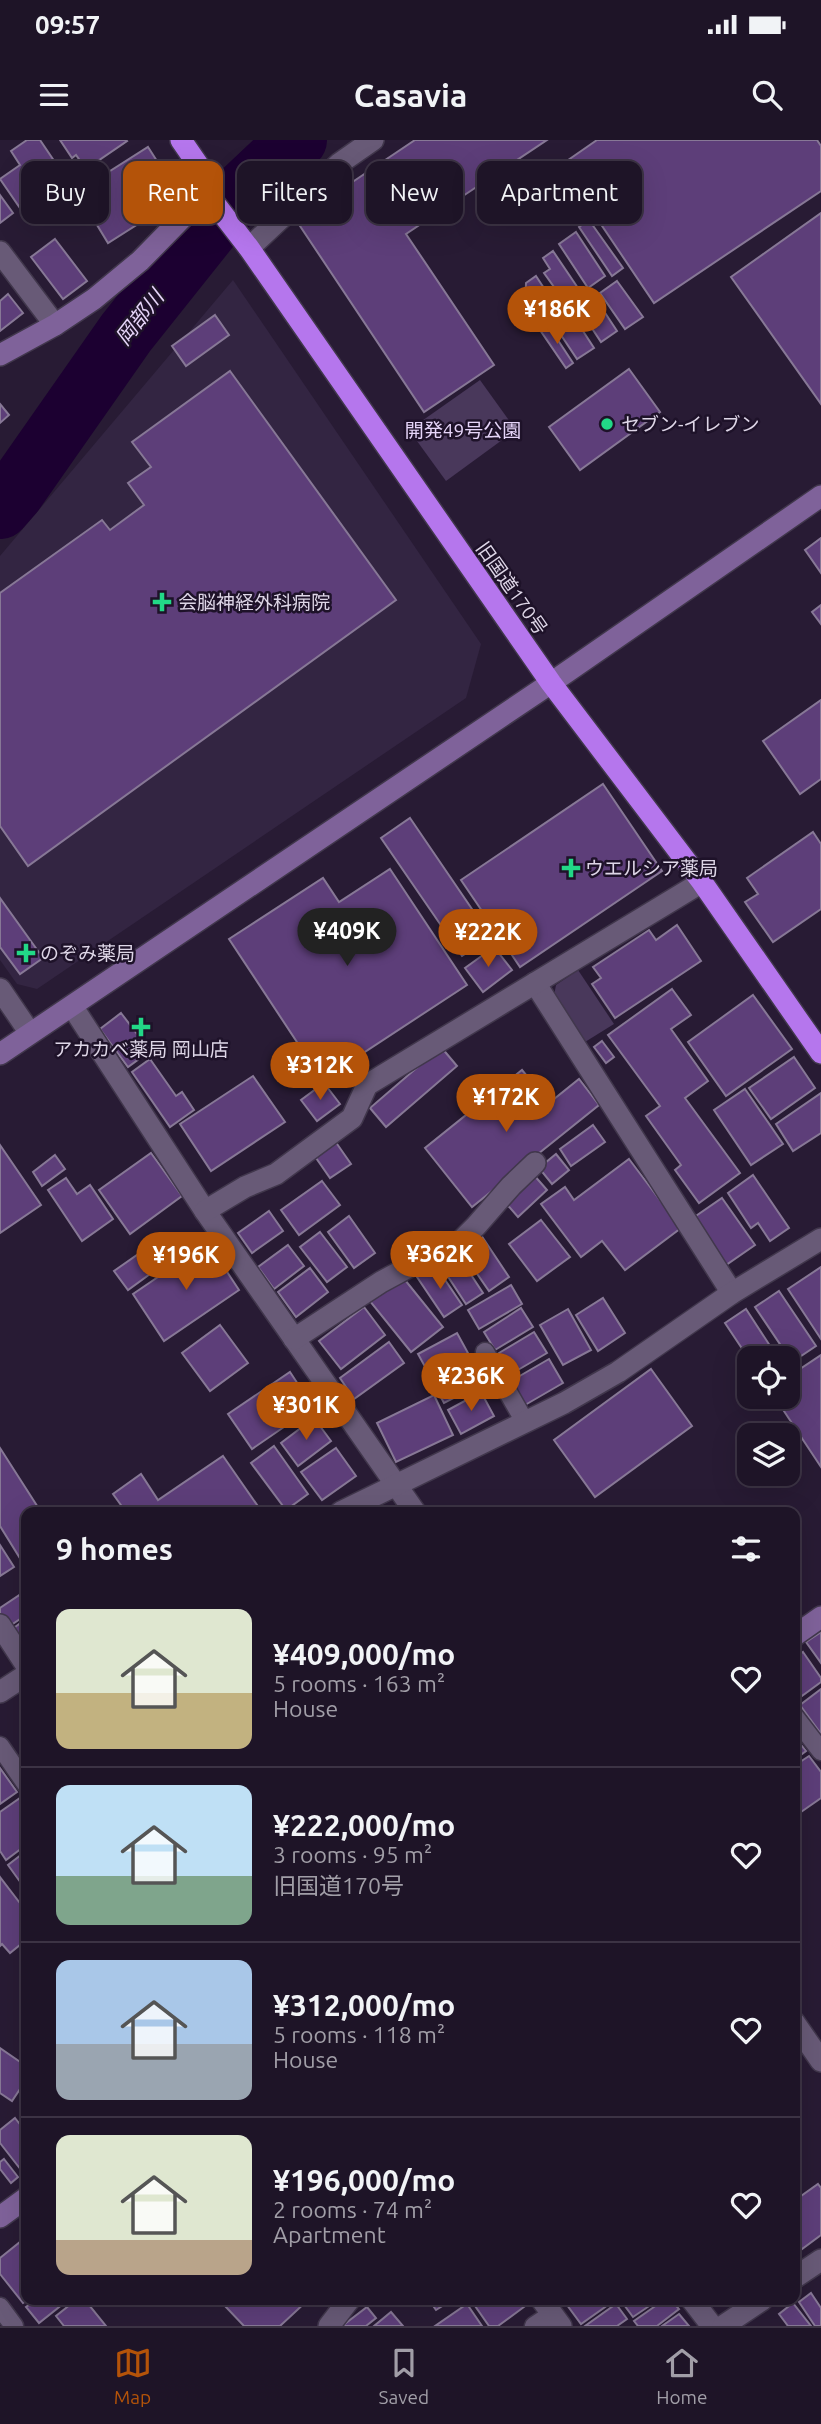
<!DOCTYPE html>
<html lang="en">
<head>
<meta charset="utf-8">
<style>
	:root { --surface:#1e1427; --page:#261d2f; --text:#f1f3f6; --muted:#a19ea7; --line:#3c3344; --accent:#b45309 }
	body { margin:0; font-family:Ubuntu,"Noto Sans JP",sans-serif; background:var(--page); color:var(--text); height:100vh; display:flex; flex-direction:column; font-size:26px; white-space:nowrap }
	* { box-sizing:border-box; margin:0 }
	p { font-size:23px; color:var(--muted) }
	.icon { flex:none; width:38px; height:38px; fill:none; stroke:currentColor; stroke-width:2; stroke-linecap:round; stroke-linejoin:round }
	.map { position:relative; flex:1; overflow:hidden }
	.panel { position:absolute; left:21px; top:1367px; width:779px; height:798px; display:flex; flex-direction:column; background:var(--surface); border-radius:14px; box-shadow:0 7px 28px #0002,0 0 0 2px var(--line) }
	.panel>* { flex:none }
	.banner { position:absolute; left:21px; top:21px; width:780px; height:63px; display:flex; gap:14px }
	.controls { position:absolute; left:737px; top:1206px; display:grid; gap:14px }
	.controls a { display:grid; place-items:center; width:63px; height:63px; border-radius:14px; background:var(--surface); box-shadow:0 7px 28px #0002,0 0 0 2px var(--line); font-size:35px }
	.price { position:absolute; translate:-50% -60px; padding:0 16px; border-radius:24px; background:var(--accent); color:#fff; font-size:23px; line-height:46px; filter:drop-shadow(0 2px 4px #0008) }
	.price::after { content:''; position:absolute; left:50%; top:42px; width:21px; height:16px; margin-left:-10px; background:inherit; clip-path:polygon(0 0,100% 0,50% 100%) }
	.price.current { background:#222; color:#fff }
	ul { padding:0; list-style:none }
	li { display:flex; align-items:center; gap:21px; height:175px; padding:0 35px }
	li+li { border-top:2px solid var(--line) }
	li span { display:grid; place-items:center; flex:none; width:196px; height:140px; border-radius:14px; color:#555 }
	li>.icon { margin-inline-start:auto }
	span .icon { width:84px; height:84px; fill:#fffc; stroke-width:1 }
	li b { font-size:30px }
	h2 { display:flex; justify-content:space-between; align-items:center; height:84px; padding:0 35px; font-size:30px }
	.tag { padding:0 24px; border-radius:14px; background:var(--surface); box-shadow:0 7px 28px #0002,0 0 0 2px var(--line); font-size:24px; line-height:63px }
	.tag.current { background:var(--accent); color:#fff }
	.status { display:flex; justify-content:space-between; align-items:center; height:49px; padding:0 35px; background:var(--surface); direction:ltr }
	.status svg { height:19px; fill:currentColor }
	header { display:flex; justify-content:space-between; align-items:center; height:91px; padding:0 35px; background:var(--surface); font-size:32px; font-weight:700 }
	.tabs { display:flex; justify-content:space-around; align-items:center; height:98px; border-top:2px solid var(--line); background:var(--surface); font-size:19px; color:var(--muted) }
	.tabs a { display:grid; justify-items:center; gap:4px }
	.tabs .current { color:var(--accent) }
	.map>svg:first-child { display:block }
</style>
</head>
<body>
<div class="status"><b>09:57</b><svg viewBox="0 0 49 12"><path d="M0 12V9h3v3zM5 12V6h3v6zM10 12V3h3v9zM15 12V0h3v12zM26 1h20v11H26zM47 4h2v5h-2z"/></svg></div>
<header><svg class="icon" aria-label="menu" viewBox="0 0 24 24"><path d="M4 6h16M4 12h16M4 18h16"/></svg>Casavia<svg class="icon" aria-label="search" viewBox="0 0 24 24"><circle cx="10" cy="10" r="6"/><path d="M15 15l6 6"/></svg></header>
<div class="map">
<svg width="821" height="2186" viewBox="0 0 821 2186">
	<rect width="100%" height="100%" fill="#281b34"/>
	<polygon fill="#332542" points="233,140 481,504 466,558 37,849 17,844 0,820 0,416"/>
	<g fill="#49385b">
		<polygon points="480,240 516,290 446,341 409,290"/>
		<polygon points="578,830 614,884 585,902 554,856 556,845"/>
	</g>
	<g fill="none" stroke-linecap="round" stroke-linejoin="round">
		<polyline stroke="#1c0031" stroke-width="60" points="0,369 14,353 126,193 228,65 297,0"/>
	</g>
	<g fill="#5d3e79" stroke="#877896" stroke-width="2">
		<polygon points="27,0 40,0 65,37 20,68 0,39 20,25 11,11"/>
		<polygon points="60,0 126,0 127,1 86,29 76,15 72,18"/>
		<polygon points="415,0 547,0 406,94 494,225 424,272 296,80"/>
		<polygon points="597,0 817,0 821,6 821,51 654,163 561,25"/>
		<polygon points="148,7 164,32 152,40 168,65 108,103 77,52"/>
		<polygon points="0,55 13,73 0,83"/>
		<polygon points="821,73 821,264 731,137"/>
		<polygon points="589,80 623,128 612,136 579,87"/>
		<polygon points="576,92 605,136 588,148 559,104"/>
		<polygon points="55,99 87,141 63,159 31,117"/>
		<polygon points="553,111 582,154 567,165 544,133 550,129 543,118"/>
		<polygon points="536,136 559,171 532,188 525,177 526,143"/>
		<polygon points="617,141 643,177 625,189 600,153"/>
		<polygon points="8,154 23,173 0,191 0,161"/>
		<polygon points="594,156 617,191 601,202 578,167"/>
		<polygon points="570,171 594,208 577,219 553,183"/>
		<polygon points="215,175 229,195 186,226 172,206"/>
		<polygon points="548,185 573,223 566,228 540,190"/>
		<polygon points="629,229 660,272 580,330 549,287"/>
		<polygon points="230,231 396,460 28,726 0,686 0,453 102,380 110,390 144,365 128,343 151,327 132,302"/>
		<polygon points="0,264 9,275 0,283"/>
		<polygon points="821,398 821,433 805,410"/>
		<polygon points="821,465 821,484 812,472"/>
		<polygon points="821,560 821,639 800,654 763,601"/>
		<polygon points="603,644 662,731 520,827 461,740"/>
		<polygon points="410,678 491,797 462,816 381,698"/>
		<polygon points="813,692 821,704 821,769 773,802 745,762 758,754 747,738"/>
		<polygon points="390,729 467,845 322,940 229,799 323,738 339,762"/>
		<polygon points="0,758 43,818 20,834 0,807"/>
		<polygon points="677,785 701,821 615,878 592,844 601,838 593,827 649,790 656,800"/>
		<polygon points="494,807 512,830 483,852 465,828"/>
		<polygon points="672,849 691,875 671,889 708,941 685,958 740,1033 699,1063 675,1030 681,1025 646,976 660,966 608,895"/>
		<polygon points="753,855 792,909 726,956 688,902"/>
		<polygon points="121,873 150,911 128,927 100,889"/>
		<polygon points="602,901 614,917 606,923 594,907"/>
		<polygon points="441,907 457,926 386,987 370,968"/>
		<polygon points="794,917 815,948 771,979 749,948"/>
		<polygon points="150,919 176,956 182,952 194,970 170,987 132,932"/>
		<polygon points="522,930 549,963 579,939 599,965 472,1067 425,1008"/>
		<polygon points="253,936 285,982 211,1031 180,984"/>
		<polygon points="324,943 340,964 317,981 301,960"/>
		<polygon points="745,949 783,1004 751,1025 714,970"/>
		<polygon points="821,953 821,993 793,1011 776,984"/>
		<polygon points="593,985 605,1002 571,1026 560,1009"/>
		<polygon points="335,1001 351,1024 330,1038 314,1015"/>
		<polygon points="0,1005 41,1065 0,1093"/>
		<polygon points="151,1013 182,1056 130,1094 99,1050"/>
		<polygon points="556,1014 569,1030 552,1044 539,1028"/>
		<polygon points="55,1015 65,1029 42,1046 33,1032"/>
		<polygon points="629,1019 681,1088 625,1130 602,1101 581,1117 541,1064 565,1047 574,1060"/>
		<polygon points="533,1034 547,1050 518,1077 504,1061"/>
		<polygon points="753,1035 789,1088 770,1101 758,1083 751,1088 728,1053"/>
		<polygon points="66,1038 77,1054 90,1045 113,1079 82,1101 48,1050"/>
		<polygon points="322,1041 340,1065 299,1095 281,1070"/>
		<polygon points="722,1058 755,1105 726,1125 693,1078"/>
		<polygon points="269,1071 283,1091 252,1113 238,1093"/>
		<polygon points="349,1076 375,1113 354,1128 328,1092"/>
		<polygon points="541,1080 570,1117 537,1141 509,1104"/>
		<polygon points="320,1092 347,1127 327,1142 300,1107"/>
		<polygon points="481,1095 509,1137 489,1151 460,1109"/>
		<polygon points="208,1103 239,1150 164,1201 133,1154"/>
		<polygon points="288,1105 304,1126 274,1149 258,1127"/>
		<polygon points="137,1115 150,1134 128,1150 114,1131"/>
		<polygon points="458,1115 483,1153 466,1164 441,1126"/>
		<polygon points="435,1125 462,1165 444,1177 417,1137"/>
		<polygon points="821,1127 821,1199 788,1149"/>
		<polygon points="310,1128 328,1152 296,1177 278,1152"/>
		<polygon points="401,1135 443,1187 411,1212 369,1160"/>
		<polygon points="511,1145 522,1164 479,1189 468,1170"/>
		<polygon points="779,1151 816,1206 792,1222 755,1167"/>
		<polygon points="603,1158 625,1193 598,1211 576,1175"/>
		<polygon points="364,1167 385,1195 341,1229 319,1201"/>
		<polygon points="521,1168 533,1187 495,1210 484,1192"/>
		<polygon points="568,1169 591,1210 563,1225 540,1185"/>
		<polygon points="746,1169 778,1218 749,1219 725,1183"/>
		<polygon points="220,1185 248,1223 210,1251 182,1213"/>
		<polygon points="534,1192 547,1213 511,1234 499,1213"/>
		<polygon points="457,1193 468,1213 429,1234 418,1214"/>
		<polygon points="389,1202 404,1223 354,1259 340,1238"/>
		<polygon points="821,1215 821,1327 774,1256 788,1256 788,1237"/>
		<polygon points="549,1219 563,1243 525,1265 511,1241"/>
		<polygon points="455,1229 458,1236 473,1229 481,1244 444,1263 432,1241"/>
		<polygon points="651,1229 692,1286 595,1357 554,1300"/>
		<polygon points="290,1232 313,1267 252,1309 228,1274"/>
		<polygon points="481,1252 494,1276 461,1294 448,1270"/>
		<polygon points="434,1255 453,1295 396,1322 377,1283"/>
		<polygon points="314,1278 331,1301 298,1326 281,1303"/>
		<polygon points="274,1306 308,1354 286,1370 251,1323"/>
		<polygon points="0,1308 41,1372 26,1372 26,1428 0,1386"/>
		<polygon points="336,1308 356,1336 322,1360 301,1332"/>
		<polygon points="223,1316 262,1372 126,1372 113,1354 141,1334 158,1360"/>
		<polygon points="0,1405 14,1427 0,1436"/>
		<polygon points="24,1452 26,1455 26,1475 8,1487 0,1475 0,1468"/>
		<polygon points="26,1479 26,1505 23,1507 11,1490"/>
		<polygon points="821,1492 821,1523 806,1502"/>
		<polygon points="803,1512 821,1538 821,1542 795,1561 794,1518"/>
		<polygon points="821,1549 821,1594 800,1565"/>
		<polygon points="794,1596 806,1611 794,1620"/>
		<polygon points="809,1616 821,1632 821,1658 801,1672 794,1664 794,1626"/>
		<polygon points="0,1628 17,1652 0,1664"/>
		<polygon points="20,1658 26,1667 26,1705 6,1720 0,1711 0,1672"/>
		<polygon points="26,1711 26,1750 8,1725"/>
		<polygon points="0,1737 26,1771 26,1800 10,1813 2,1804 0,1806"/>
		<polygon points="0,1908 26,1926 26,1940 12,1961 0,1953"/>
		<polygon points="15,1978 26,1992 25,2035 0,2003 0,1990"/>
		<polygon points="4,2019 18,2037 11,2043 0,2029 0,2022"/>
		<polygon points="818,2044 821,2048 821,2095 802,2109 794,2098 794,2061"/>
		<polygon points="20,2102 26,2109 28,2160 23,2163 0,2134 0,2118"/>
		<polygon points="811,2153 821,2168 821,2186 815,2186 799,2162"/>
		<polygon points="36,2160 68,2160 39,2183 26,2167"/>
		<polygon points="76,2160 85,2160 106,2186 64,2186 56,2176"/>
		<polygon points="229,2160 308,2160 280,2186 244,2186 224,2165"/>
		<polygon points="429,2160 452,2160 436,2170"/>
		<polygon points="478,2160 524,2160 528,2164 498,2186 489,2186 473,2163"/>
		<polygon points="575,2160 615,2160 581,2184 567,2165"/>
		<polygon points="626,2160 658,2160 633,2177 622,2162"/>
		<polygon points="664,2160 671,2160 679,2169 657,2186 638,2186 634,2181"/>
		<polygon points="793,2163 811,2186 788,2186 779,2174"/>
		<polygon points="467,2164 482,2186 435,2186"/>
		<polygon points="616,2164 627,2179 617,2186 585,2186"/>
		<polygon points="367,2167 376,2178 366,2186 342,2186"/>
		<polygon points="391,2172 403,2186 374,2186"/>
		<polygon points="679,2174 689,2186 662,2186"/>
	</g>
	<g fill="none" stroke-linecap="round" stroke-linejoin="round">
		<g stroke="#41374c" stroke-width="21">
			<g id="lane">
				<polyline points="485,1212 525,1282"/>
				<polyline points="794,1576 821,1611"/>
				<polyline points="0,1606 26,1644"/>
				<polyline points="0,2167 14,2186"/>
				<polyline points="534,2186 552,2174"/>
			</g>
		</g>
		<g stroke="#41374c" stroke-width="24">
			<g id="street">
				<polyline points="249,108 340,23 373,0"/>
				<polyline points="0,112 55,185"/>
				<polyline points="535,843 732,1153"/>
				<polyline points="0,849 30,893"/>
				<polyline points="72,866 205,1071 415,1372"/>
				<polyline points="205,1071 245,1047 276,1034 352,978 367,945 702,742"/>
				<polyline points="294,1199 381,1142 418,1122 453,1109 476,1086 511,1046 535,1023"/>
				<polyline points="341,1372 564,1263 618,1232 732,1153 821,1099"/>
				<polyline points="0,1485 26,1525"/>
				<polyline points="0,1552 26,1535"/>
				<polyline points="794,1882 821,1921"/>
				<polyline points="794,2138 821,2120"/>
				<polyline points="542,2160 561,2186"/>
				<polyline points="692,2160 712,2186"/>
				<polyline points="329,2186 349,2160"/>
				<polyline points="723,2186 762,2160"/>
			</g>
		</g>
		<g stroke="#41374c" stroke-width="24">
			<g id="secondary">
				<polyline points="0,215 55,185 94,159 140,121 188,72 205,35"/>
				<polyline points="0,914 551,543 821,356"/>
				<polyline points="794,1496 821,1477"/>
				<polyline points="0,2077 26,2058"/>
			</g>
		</g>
		<g stroke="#41374c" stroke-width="24">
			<polyline id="highway" points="181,0 205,35 212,60 249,108 551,543 702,742 821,913"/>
		</g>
		<use href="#lane" stroke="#685a77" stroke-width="18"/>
		<use href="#street" stroke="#685a77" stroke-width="21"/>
		<use href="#secondary" stroke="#7f629a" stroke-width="21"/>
		<use href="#highway" stroke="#b576ed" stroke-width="21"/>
	</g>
	<g fill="#22d887" stroke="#1e1229" stroke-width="2.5">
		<circle cx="607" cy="284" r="7"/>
		<path d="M158.5 451.5h7v7h7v7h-7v7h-7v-7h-7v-7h7z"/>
		<path d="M567.5 717.5h7v7h7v7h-7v7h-7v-7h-7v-7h7z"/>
		<path d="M22.5 802.5h7v7h7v7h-7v7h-7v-7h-7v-7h7z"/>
		<path d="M137.5 876.5h7v7h7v7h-7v7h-7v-7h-7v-7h7z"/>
	</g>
	<g text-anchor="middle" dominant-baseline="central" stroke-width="5" stroke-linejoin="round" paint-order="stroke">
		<g font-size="19" fill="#ded6e7" stroke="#1e1229" text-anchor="start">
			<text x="621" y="284">セブン-イレブン</text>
			<text x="178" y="462">会脳神経外科病院</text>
			<text x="585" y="728">ウエルシア薬局</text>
			<text x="40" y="813">のぞみ薬局</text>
			<text x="141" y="909" text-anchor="middle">アカカベ薬局 岡山店</text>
		</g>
		<g font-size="19" fill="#e6d5f9" stroke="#1e1229">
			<text x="463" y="290">開発49号公園</text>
		</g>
		<g font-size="19" fill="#ded6e7" stroke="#1e1229">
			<text transform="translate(512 448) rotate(55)">旧国道170号</text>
		</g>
		<g font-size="21" font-style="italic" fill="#e7d6fa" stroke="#1e1229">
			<text transform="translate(139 177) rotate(-52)">岡部川</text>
		</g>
	</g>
</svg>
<div class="controls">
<a><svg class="icon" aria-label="locate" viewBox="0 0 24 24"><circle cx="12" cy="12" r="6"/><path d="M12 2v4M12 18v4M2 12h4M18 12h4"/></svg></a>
<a><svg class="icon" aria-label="layers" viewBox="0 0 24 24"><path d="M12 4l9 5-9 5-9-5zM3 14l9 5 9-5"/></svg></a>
</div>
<b class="price" style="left:557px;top:206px">¥186K</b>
<b class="price current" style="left:347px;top:828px">¥409K</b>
<b class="price" style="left:488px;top:829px">¥222K</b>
<b class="price" style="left:320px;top:962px">¥312K</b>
<b class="price" style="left:506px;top:994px">¥172K</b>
<b class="price" style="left:440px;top:1151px">¥362K</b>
<b class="price" style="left:186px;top:1152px">¥196K</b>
<b class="price" style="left:471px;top:1273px">¥236K</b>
<b class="price" style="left:306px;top:1302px">¥301K</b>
<div class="banner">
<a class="tag">Buy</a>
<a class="tag current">Rent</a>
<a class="tag">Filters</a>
<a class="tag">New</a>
<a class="tag">Apartment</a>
</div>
<section class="panel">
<h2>9 homes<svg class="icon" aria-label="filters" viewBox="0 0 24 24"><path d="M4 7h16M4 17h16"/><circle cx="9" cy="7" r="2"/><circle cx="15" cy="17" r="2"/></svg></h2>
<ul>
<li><span style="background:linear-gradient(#dfe7d0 60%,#c2b280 0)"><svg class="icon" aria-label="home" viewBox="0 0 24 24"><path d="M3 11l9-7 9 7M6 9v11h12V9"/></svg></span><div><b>¥409,000/mo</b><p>5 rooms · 163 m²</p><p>House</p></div><svg class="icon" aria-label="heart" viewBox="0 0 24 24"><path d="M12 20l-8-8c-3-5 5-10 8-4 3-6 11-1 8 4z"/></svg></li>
<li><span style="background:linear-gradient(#bfe0f5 65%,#7fa58c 0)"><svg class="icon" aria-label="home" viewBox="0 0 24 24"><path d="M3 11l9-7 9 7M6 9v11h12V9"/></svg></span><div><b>¥222,000/mo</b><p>3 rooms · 95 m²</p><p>旧国道170号</p></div><svg class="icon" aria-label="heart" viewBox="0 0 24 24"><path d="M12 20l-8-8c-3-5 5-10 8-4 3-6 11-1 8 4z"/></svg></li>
<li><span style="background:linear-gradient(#a9c7e8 60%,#9aa5b1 0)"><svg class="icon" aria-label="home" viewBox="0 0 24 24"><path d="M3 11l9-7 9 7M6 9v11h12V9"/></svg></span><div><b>¥312,000/mo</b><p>5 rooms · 118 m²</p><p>House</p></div><svg class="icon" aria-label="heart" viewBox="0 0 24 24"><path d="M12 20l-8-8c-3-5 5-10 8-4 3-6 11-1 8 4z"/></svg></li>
<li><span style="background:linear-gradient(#dfe7d0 75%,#b9a48a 0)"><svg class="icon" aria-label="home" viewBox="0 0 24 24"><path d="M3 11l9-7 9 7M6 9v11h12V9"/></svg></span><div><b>¥196,000/mo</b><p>2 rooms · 74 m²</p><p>Apartment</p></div><svg class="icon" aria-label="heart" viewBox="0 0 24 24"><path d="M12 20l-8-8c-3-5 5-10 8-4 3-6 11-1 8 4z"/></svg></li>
</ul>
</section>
</div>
<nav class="tabs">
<a class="current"><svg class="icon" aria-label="map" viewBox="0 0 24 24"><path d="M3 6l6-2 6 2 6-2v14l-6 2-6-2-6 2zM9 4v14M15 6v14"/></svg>Map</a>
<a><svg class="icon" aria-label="saved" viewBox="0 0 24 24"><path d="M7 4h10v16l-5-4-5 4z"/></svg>Saved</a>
<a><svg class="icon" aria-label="home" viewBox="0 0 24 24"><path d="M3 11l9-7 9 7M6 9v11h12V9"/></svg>Home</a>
</nav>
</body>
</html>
